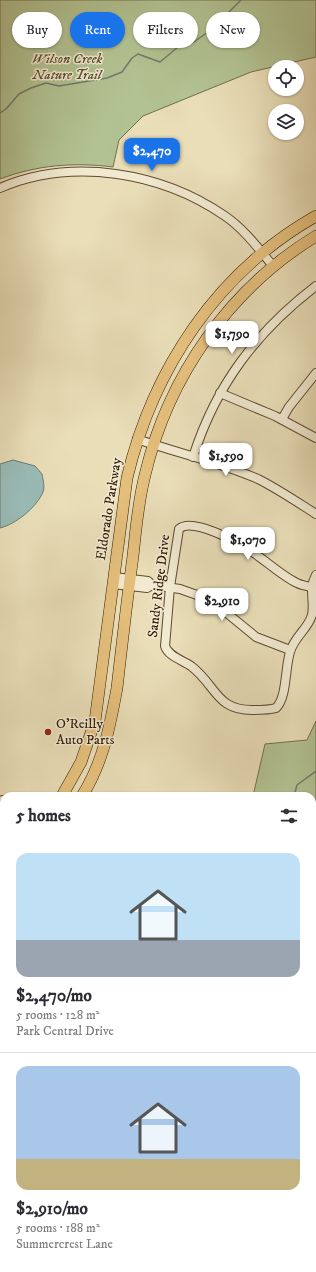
<!DOCTYPE html>
<html lang="en">
<head>
<meta charset="utf-8">
<style>
	:root { --surface:#fff; --page:#f7f7f7; --text:#2b2b33; --muted:#7c7c81; --line:#e1e1e2; --accent:#1a73e8 }
	body { margin:0; font-family:"IM FELL DW Pica",serif; background:var(--page); color:var(--text); height:100vh; display:flex; flex-direction:column; font-size:15px; white-space:nowrap }
	* { box-sizing:border-box; margin:0 }
	p { font-size:13px; color:var(--muted) }
	.icon { flex:none; width:22px; height:22px; fill:none; stroke:currentColor; stroke-width:2; stroke-linecap:round; stroke-linejoin:round }
	.map { position:relative; flex:1; overflow:hidden }
	.details { position:absolute; left:0px; top:792px; width:316px; height:480px; display:flex; flex-direction:column; background:var(--surface); border-radius:12px 12px 0 0; box-shadow:0 1px 3px #0004 }
	.details>* { flex:none }
	.banner { position:absolute; left:12px; top:12px; width:292px; height:36px; display:flex; gap:8px }
	.buttons { position:absolute; left:268px; top:60px; display:grid; gap:8px }
	.buttons a { display:grid; place-items:center; width:36px; height:36px; border-radius:50%; background:var(--surface); box-shadow:0 1px 3px #0004; font-size:20px }
	.price { position:absolute; translate:-50% -34px; padding:0 9px; border-radius:8px; background:#fff; color:#222; font-size:13px; line-height:26px; filter:drop-shadow(0 1px 2px #0008) }
	.price::after { content:''; position:absolute; left:50%; top:24px; width:12px; height:9px; margin-left:-6px; background:inherit; clip-path:polygon(0 0,100% 0,50% 100%) }
	.price.on { background:var(--accent); color:#fff }
	ul { padding:0; list-style:none }
	li { display:grid; align-content:center; gap:8px; height:212px; padding:0 16px }
	li+li { border-top:1px solid var(--line) }
	li span { display:grid; place-items:center; height:124px; border-radius:12px; color:#555 }
	li>.icon { margin-inline-start:auto }
	span .icon { width:72px; height:72px; fill:#fffc; stroke-width:1 }
	li b { font-size:17px }
	h2 { display:flex; justify-content:space-between; align-items:center; height:48px; padding:0 16px; font-size:17px }
	.tag { padding:0 14px; border-radius:18px; background:var(--surface); box-shadow:0 1px 3px #0004; font-size:14px; line-height:36px }
	.tag.on { background:var(--accent); color:#fff }
	.map>svg:first-child { display:block }
</style>
</head>
<body>
<div class="map">
<svg width="316" height="1272" viewBox="0 0 316 1272">
	<rect width="100%" height="100%" fill="#e9deb8"/>
	<filter id="stains"><feTurbulence type="fractalNoise" baseFrequency=".005" numOctaves="4"/><feColorMatrix values="0 0 0 0 .2 0 0 0 0 .09 0 0 0 0 .02 0 0 0 .5 -.17"/></filter>
	<radialGradient id="worn" r=".72"><stop offset=".6" stop-color="#630" stop-opacity="0"/><stop offset="1" stop-color="#630" stop-opacity=".3"/></radialGradient>
	<g fill="#b2c292" stroke="#726e4c">
		<path d="M0 0H316V57L251 72 143 116 119 140 113 167C74 162 37 165 0 179Z"/>
		<polygon points="316,721 316,805 312,811 312,796 253,796 265,744 307,740"/>
	</g>
	<g fill="#99bbb6" stroke="#6f7b6f">
		<path d="M13 460 35 466 42 474C43 480 45 487 43 492 36 508 16 524 0 528V464Z"/>
		<polygon points="200,1268 248,1268 253,1272 191,1272"/>
	</g>
	<g fill="none" stroke-linecap="round" stroke-linejoin="round">
		<g stroke="#6f7b6f" stroke-width="1.5">
			<polyline points="0,113 6,109 19,94 31,88 46,83 59,86 107,78 122,72 132,58 138,54 160,62 178,47 194,42 212,29 241,0"/>
			<polyline points="294,796 297,785 316,771"/>
			<polyline points="0,1105 4,1102"/>
		</g>
		<g stroke="#5f4b32" stroke-width="10">
			<g id="minor">
				<path d="M0 188C72 157 161 172 225 216 244 229 258 248 273 266"/>
				<polyline points="220,393 275,416 316,438"/>
				<polyline points="282,419 289,407 316,373"/>
				<path d="M137 439C177 453 219 462 258 479 278 489 297 502 316 514"/>
				<path d="M193 457C216 385 256 332 316 286"/>
				<polyline points="113,584 147,588 152,585 148,581 114,577"/>
				<polyline points="152,585 180,589 197,595 228,614 256,637 290,650"/>
				<path d="M311 587C306 586 301 585 297 583 282 576 265 560 251 551 238 542 192 517 179 529L170 587 165 646C168 656 182 660 191 666 217 686 216 711 254 710 262 710 269 710 276 708 287 698 285 667 290 652 294 637 308 629 312 615 315 600 308 590 316 575"/>
				<polyline points="2,800 4,807"/>
				<polyline points="312,878 316,872"/>
				<polyline points="312,919 316,919"/>
				<polyline points="0,1235 4,1238"/>
				<polyline points="312,1237 316,1233"/>
				<polyline points="44,1268 49,1272"/>
				<polyline points="79,1272 82,1268"/>
				<polyline points="96,1272 99,1268"/>
			</g>
		</g>
		<g stroke="#311a05" stroke-width="12">
			<g id="major">
				<path d="M62 796 81 762 95 721 127 478C153 369 217 272 316 216"/>
				<path d="M82 796C103 763 110 726 117 688 122 644 127 600 133 556 136 529 138 502 145 475 168 377 229 289 316 236"/>
				<polyline points="0,857 4,854"/>
				<polyline points="0,876 4,874"/>
			</g>
		</g>
		<use href="#minor" stroke="#f1ead1" stroke-width="8"/>
		<use href="#major" stroke="#e4bf7c" stroke-width="11"/>
	</g>
	<circle fill="#8f2418" stroke="#f1ead1" stroke-width="1.5" cx="48" cy="732" r="4"/>
	<g text-anchor="middle" dominant-baseline="central" stroke-width="3" stroke-linejoin="round" paint-order="stroke">
		<g font-size="14" font-style="italic" fill="#584c2f" stroke="#f1ead1">
			<text x="67" y="59">Wilson Creek<tspan x="67" dy="16">Nature Trail</tspan></text>
		</g>
		<g font-size="14" fill="#311a05" stroke="#f1ead1">
			<text transform="translate(109 509) rotate(-81)">Eldorado Parkway</text>
			<text transform="translate(159 586) rotate(-83)">Sandy Ridge Drive</text>
		</g>
		<g font-size="14" fill="#311a05" stroke="#f1ead1" text-anchor="start">
			<text x="56" y="724">O'Reilly<tspan x="56" dy="16">Auto Parts</tspan></text>
		</g>
	</g>
	<rect width="100%" height="100%" filter="url(#stains)"/>
	<rect width="100%" height="100%" fill="url(#worn)"/>
</svg>
<div class="buttons">
<a><svg class="icon" aria-label="locate" viewBox="0 0 24 24"><circle cx="12" cy="12" r="6"/><path d="M12 2v4M12 18v4M2 12h4M18 12h4"/></svg></a>
<a><svg class="icon" aria-label="layers" viewBox="0 0 24 24"><path d="M12 4l9 5-9 5-9-5zM3 14l9 5 9-5"/></svg></a>
</div>
<b class="price on" style="left:152px;top:172px">$2,470</b>
<b class="price" style="left:232px;top:355px">$1,790</b>
<b class="price" style="left:226px;top:477px">$1,590</b>
<b class="price" style="left:248px;top:561px">$1,070</b>
<b class="price" style="left:222px;top:622px">$2,910</b>
<div class="banner">
<a class="tag">Buy</a>
<a class="tag on">Rent</a>
<a class="tag">Filters</a>
<a class="tag">New</a>
</div>
<section class="details">
<h2>5 homes<svg class="icon" aria-label="filters" viewBox="0 0 24 24"><path d="M4 7h16M4 17h16"/><circle cx="9" cy="7" r="2"/><circle cx="15" cy="17" r="2"/></svg></h2>
<ul>
<li><span style="background:linear-gradient(#bfe0f5 70%,#9aa5b1 0)"><svg class="icon" aria-label="home" viewBox="0 0 24 24"><path d="M3 11l9-7 9 7M6 9v11h12V9"/></svg></span><div><b>$2,470/mo</b><p>5 rooms · 128 m²</p><p>Park Central Drive</p></div></li>
<li><span style="background:linear-gradient(#a9c7e8 75%,#c2b280 0)"><svg class="icon" aria-label="home" viewBox="0 0 24 24"><path d="M3 11l9-7 9 7M6 9v11h12V9"/></svg></span><div><b>$2,910/mo</b><p>5 rooms · 188 m²</p><p>Summercrest Lane</p></div></li>
</ul>
</section>
</div>
</body>
</html>
